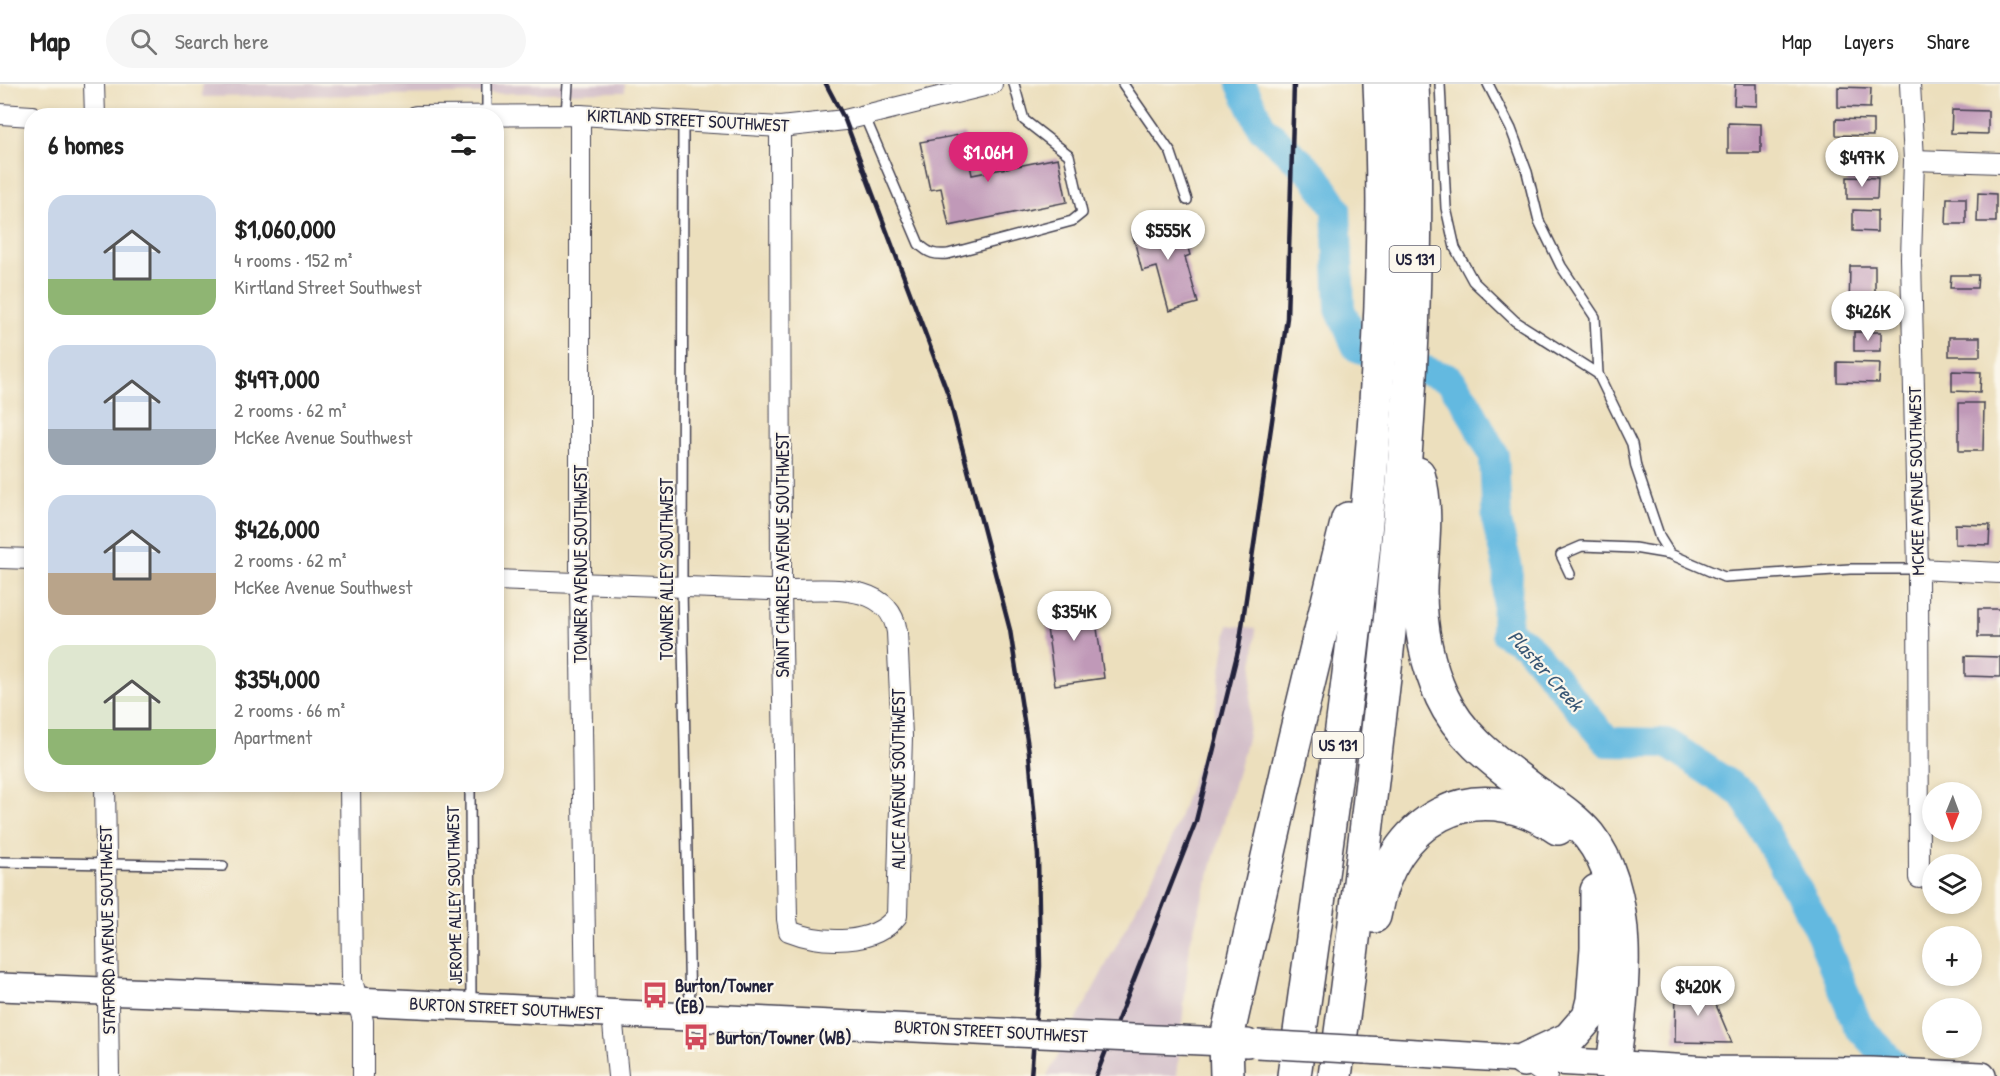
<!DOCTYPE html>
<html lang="en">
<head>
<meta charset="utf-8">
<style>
	:root { --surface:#fff; --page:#f6f6f6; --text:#222; --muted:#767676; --line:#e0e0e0; --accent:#db2777 }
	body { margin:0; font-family:"Patrick Hand",sans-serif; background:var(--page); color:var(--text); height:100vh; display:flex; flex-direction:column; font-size:22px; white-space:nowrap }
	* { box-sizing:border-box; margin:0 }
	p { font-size:20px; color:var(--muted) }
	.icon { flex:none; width:33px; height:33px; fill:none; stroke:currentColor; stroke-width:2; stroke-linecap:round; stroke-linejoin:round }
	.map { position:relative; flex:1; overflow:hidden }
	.side { position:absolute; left:24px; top:24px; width:480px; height:684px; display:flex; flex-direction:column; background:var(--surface); border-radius:24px; box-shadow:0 3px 9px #0003 }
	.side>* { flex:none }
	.needle { width:39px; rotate:181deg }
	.fabs { position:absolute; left:1922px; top:698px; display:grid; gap:12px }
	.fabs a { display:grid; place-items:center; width:60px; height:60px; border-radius:50%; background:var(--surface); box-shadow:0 3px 9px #0003; font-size:30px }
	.price { position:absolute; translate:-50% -51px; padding:0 14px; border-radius:21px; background:#fff; color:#222; font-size:20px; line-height:39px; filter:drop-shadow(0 2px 3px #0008) }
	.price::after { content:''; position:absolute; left:50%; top:36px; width:18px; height:14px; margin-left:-9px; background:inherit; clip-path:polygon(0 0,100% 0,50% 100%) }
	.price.selected { background:var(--accent); color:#fff }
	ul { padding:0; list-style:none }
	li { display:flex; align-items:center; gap:18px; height:150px; padding:0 24px }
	li span { display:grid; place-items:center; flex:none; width:168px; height:120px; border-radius:18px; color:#555 }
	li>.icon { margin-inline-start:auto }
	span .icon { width:72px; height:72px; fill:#fffc; stroke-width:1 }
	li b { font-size:26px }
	h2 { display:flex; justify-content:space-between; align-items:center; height:72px; padding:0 24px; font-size:26px }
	header { display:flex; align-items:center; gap:36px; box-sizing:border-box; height:84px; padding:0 30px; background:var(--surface); border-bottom:2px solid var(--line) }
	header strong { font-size:28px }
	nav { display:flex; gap:33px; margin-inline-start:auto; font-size:21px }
	.search { width:420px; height:54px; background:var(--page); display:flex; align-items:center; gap:15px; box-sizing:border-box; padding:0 21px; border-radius:33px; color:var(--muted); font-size:22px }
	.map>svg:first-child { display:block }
</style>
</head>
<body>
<header>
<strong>Map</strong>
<div class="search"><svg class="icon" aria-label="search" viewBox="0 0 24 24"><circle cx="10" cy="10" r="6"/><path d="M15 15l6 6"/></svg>Search here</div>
<nav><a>Map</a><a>Layers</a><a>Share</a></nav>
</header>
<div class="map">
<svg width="2000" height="992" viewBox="0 0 2000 992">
	<rect width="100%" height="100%" fill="#fbf7ec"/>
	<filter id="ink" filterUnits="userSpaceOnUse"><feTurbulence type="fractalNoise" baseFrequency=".0167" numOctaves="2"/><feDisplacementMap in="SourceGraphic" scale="12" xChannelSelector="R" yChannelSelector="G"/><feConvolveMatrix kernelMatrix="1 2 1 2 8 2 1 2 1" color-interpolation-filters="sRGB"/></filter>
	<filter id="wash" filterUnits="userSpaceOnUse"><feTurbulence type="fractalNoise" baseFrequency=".008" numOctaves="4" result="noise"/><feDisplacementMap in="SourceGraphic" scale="24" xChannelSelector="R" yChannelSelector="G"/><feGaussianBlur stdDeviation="1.35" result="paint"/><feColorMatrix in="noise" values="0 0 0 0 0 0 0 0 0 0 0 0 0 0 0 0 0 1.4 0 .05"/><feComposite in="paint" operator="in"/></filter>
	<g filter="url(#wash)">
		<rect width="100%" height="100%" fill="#ecdfbd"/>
		<g fill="#d2bdc8">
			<polygon points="202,0 625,0 625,8 202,13"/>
			<polygon points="1228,541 1256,544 1248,651 1190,859 1177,992 1047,992 1169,762 1214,634"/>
		</g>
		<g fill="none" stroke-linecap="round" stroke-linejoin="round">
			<polyline stroke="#63b9e0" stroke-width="30" points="1241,0 1262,44 1314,91 1336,124 1340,225 1357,263 1449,295 1466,318 1494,372 1497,439 1508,485 1506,549 1526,560 1608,658 1667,659 1743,710 1816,839 1858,942 1905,992"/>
		</g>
		<g id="blocks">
			<g fill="#c099b8">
				<polygon points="1735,0 1757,0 1757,22 1734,21"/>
				<polygon points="1838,3 1871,4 1870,24 1838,23"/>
				<polygon points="1952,26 1988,27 1988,50 1951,49"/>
				<polygon points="1836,35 1873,36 1873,52 1836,51"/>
				<polygon points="1728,39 1761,40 1761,69 1728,69"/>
				<polygon points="964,50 972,91 1058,74 1067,118 949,142 941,104 930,106 920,58"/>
				<polygon points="1838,62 1877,63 1876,82 1838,82"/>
				<polygon points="1847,93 1878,94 1877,115 1847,115"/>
				<polygon points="1978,109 1996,110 1996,138 1977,138"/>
				<polygon points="1947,114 1966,114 1966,140 1946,140"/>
				<polygon points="1853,126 1877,127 1877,148 1853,147"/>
				<polygon points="1180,135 1190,171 1185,173 1198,219 1169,227 1157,183 1142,187 1132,148"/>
				<polygon points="1850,182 1875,182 1875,226 1849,226"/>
				<polygon points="1951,191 1978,191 1977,204 1950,204"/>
				<rect x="1854" y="248" width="27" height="19"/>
				<rect x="1949" y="253" width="31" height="19"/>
				<polygon points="1837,278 1880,279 1879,299 1837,298"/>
				<polygon points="1952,287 1981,288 1980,308 1952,307"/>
				<polygon points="1959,319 1984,319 1983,367 1959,367"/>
				<polygon points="1955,440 1990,441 1989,461 1955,460"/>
				<polygon points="1093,516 1104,594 1055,601 1044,523"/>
				<rect x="1978" y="525" width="22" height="28"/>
				<polygon points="1965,572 2000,573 2000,593 1965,592"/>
				<polygon points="1676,901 1708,902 1732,959 1675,958"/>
			</g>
		</g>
	</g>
	<g filter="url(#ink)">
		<use href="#blocks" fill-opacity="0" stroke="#403e4e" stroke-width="1.5"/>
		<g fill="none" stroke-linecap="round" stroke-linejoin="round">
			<g stroke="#403e4e" stroke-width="12">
				<g id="lane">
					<polyline points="487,0 487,31"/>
					<polyline points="1123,0 1171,69 1187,116"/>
					<polyline points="1440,0 1446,124 1455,164 1473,197 1515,237 1598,290 1632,360 1636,383 1660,454 1670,470"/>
					<polyline points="1488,0 1511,45 1527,88 1539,137 1561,182 1595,233 1598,290"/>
					<polyline points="566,31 568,0"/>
					<path d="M864 31 919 160C929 170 935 171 948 170L1072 137 1082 129 1069 71 1024 36 1014 0"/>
					<polyline points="683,37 682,503 690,931"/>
					<polyline points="1570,490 1561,471 1582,462 1634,464 1670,470 1724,493 1850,485 1918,485"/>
					<polyline points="470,700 471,920"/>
					<polyline points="0,778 223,782"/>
				</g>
			</g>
			<g stroke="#403e4e" stroke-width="22">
				<g id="street">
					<polyline points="94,0 95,32"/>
					<polyline points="1910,0 1914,76 1911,174 1918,485 1919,794"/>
					<polyline points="0,30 32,32"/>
					<polyline points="580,31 580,500 586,929"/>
					<polyline points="416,32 580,31 780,43 845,36 992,0"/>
					<polyline points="1914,76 2000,79"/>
					<polyline points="0,474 32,475"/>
					<polyline points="1918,485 2000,489"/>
					<path d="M496 496 769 506H781C822 507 889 495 897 548L902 652 897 832C874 862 822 860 789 847L787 835 781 506 780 43"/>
					<polyline points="105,700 109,992"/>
					<polyline points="350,700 352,896 363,937 363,992"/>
					<polyline points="612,930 618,992"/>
					<polyline points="1524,976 1547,992"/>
				</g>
			</g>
			<g stroke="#403e4e" stroke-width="30">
				<g id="secondary">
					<polyline points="0,903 356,917 1017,949"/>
					<polyline points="1179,956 1247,959"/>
					<polyline points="1366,966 1709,986 1870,987 1982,992"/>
				</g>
			</g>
			<g stroke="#403e4e" stroke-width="36">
				<g id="highway">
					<path d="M1418 390C1429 427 1421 468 1420 507 1420 542 1427 580 1442 613 1459 650 1490 674 1522 698 1544 716 1570 729 1589 752 1635 810 1623 912 1613 981"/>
					<path d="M1374 832C1390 737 1472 686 1558 744"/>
					<polyline points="1524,976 1569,955 1589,932 1593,916 1597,864 1597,807"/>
					<polyline points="1227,992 1226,958 1294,658 1348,435"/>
					<path d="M1294 992C1338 663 1397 333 1380 0"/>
					<path d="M1335 992C1351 880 1364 767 1377 654 1403 437 1422 219 1412 0"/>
				</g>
			</g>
			<use href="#lane" stroke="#fff" stroke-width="9"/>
			<use href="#street" stroke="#fff" stroke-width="20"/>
			<use href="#secondary" stroke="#fff" stroke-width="27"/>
			<use href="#highway" stroke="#fff" stroke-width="33"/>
			<g stroke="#22223b" stroke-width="4.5">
				<polyline points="826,0 845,36 948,310 1010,546 1029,669 1038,772 1040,882 1031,992"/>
				<polyline points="1096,992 1196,737 1239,563 1287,234 1294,0"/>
			</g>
			<g stroke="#403e4e" stroke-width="30" stroke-linecap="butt">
				<g id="secondary-bridge">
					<polyline points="1017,949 1179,956"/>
					<polyline points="1257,960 1366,966"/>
				</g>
			</g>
			<use href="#secondary-bridge" stroke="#fff" stroke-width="27"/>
		</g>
	</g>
	<defs>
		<g id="bus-bare" transform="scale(2.07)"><path d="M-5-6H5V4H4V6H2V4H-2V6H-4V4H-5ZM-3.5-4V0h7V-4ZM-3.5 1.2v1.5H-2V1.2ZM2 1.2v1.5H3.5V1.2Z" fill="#d1495b" stroke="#fbf7ec" stroke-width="2.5" paint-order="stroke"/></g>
	</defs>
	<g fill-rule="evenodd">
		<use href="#bus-bare" x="655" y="911"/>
		<use href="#bus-bare" x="696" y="953"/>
	</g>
	<g text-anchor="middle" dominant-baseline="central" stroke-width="4.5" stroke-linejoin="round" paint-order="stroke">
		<g fill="#fbf7ec" stroke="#636270" stroke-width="1.5">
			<rect x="1389.5" y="162" width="51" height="26" rx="4.5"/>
			<rect x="1312.5" y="648" width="51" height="26" rx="4.5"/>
		</g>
		<g font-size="16" font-weight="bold" fill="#22223b">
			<text x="1415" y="175">US 131</text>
			<text x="1338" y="661">US 131</text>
		</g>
		<g font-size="18" fill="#22223b" stroke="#fbf7ec">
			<text transform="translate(688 36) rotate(3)">KIRTLAND STREET SOUTHWEST</text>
			<text transform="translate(1916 397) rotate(-91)">MCKEE AVENUE SOUTHWEST</text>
			<text transform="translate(782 471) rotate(-90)">SAINT CHARLES AVENUE SOUTHWEST</text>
			<text transform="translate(580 480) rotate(-90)">TOWNER AVENUE SOUTHWEST</text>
			<text transform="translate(666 485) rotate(-90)">TOWNER ALLEY SOUTHWEST</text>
			<text transform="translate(898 695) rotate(-90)">ALICE AVENUE SOUTHWEST</text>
			<text transform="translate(454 811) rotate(-91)">JEROME ALLEY SOUTHWEST</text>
			<text transform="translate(107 846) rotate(-91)">STAFFORD AVENUE SOUTHWEST</text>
			<text transform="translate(506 924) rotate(3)">BURTON STREET SOUTHWEST</text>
			<text transform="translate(991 947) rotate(3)">BURTON STREET SOUTHWEST</text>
		</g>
		<g font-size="18" font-weight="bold" fill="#22223b" stroke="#fbf7ec" text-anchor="start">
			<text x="675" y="901">Burton/Towner<tspan x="675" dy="21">(EB)</tspan></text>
			<text x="716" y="953">Burton/Towner (WB)</text>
		</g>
		<g font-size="20" font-style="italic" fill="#395775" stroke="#fbf7ec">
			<text transform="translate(1546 586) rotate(48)">Plaster Creek</text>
		</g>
	</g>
</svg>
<div class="fabs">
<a><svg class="needle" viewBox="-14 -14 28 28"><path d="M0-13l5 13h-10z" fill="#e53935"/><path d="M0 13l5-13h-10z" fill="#767676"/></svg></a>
<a><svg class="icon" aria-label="layers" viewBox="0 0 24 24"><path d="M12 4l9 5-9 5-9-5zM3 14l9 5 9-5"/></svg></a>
<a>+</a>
<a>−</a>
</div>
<b class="price selected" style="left:988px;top:99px">$1.06M</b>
<b class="price" style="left:1862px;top:104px">$497K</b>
<b class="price" style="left:1168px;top:177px">$555K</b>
<b class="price" style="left:1868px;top:258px">$426K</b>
<b class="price" style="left:1074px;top:558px">$354K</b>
<b class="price" style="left:1698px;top:933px">$420K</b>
<section class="side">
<h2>6 homes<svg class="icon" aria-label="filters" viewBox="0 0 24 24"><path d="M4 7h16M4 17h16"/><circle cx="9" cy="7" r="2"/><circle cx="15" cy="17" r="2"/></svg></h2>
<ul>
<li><span style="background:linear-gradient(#c9d6e8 70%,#8fb573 0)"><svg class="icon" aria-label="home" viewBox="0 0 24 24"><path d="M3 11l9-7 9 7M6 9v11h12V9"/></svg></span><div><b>$1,060,000</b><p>4 rooms · 152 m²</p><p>Kirtland Street Southwest</p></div></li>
<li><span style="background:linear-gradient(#c9d6e8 70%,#9aa5b1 0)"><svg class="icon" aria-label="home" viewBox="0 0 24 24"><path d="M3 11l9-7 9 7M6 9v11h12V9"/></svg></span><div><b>$497,000</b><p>2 rooms · 62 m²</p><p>McKee Avenue Southwest</p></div></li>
<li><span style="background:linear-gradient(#c9d6e8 65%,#b9a48a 0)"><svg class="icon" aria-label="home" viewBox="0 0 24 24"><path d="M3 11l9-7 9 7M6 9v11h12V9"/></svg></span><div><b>$426,000</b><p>2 rooms · 62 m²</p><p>McKee Avenue Southwest</p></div></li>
<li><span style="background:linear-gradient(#dfe7d0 70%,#8fb573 0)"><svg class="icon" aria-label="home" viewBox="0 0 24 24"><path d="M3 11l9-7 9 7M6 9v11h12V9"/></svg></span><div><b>$354,000</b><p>2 rooms · 66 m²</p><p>Apartment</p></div></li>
</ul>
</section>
</div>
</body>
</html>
